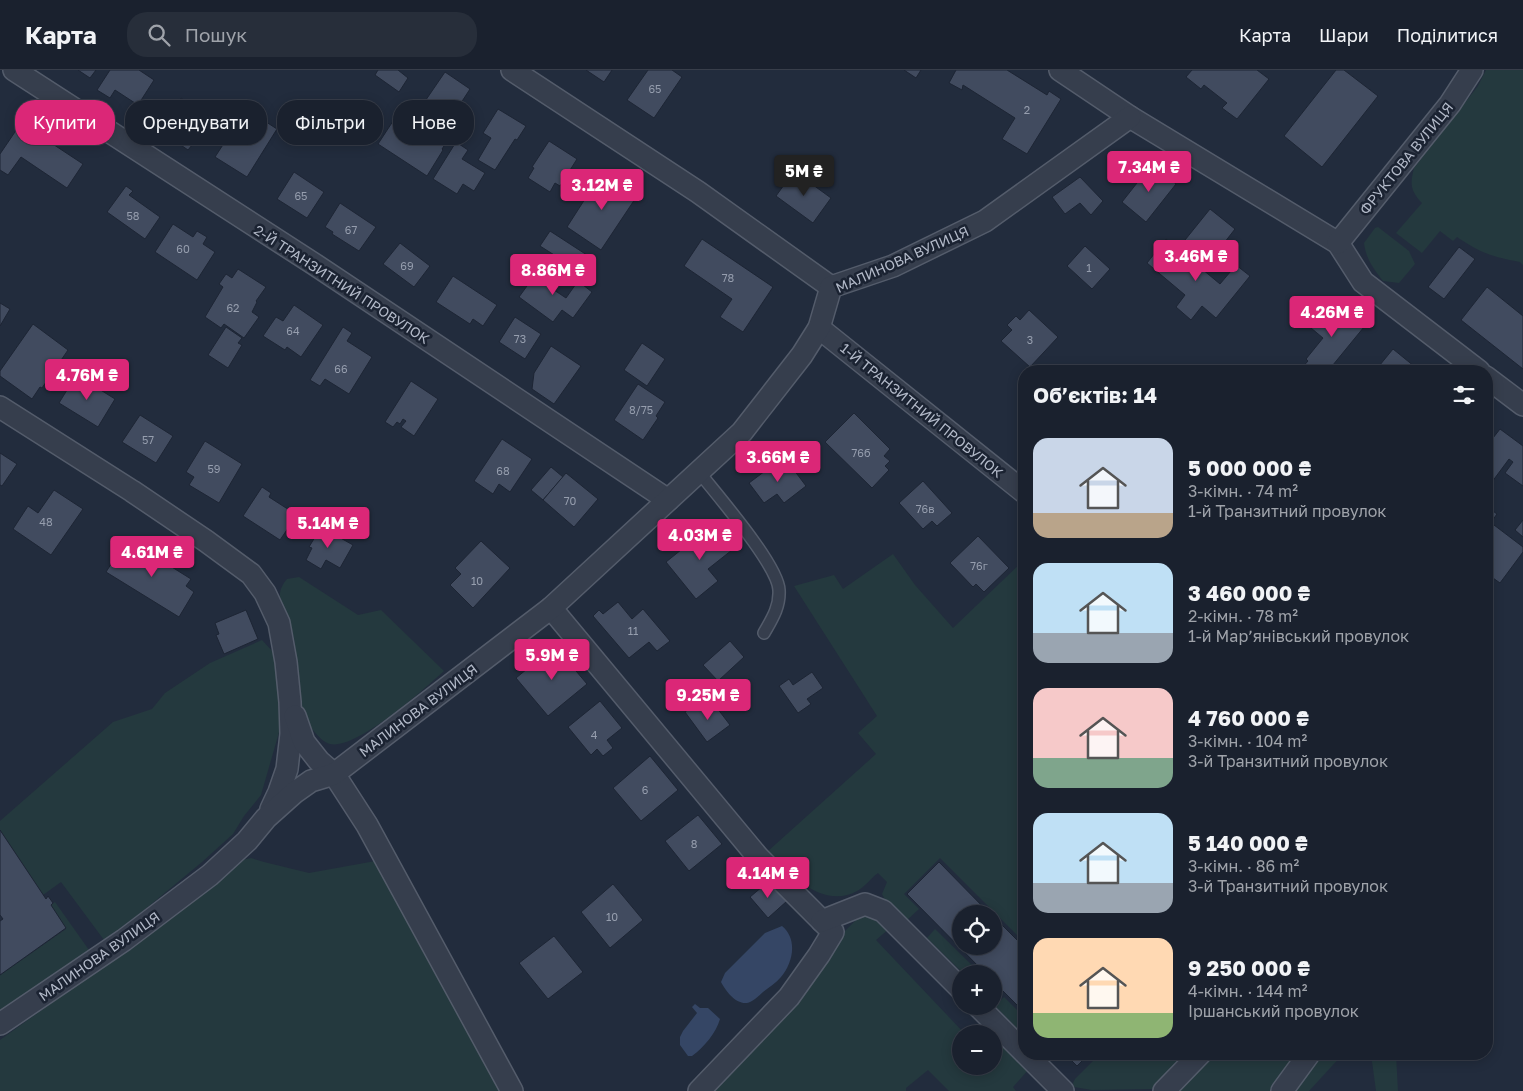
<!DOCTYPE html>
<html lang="uk">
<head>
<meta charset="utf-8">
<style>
	:root { --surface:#1a212e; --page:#272e3a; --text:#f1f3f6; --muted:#9fa3aa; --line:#383e4a; --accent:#db2777 }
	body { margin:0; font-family:"Golos Text",sans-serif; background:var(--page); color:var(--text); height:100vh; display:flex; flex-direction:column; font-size:19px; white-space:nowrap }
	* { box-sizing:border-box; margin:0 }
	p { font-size:16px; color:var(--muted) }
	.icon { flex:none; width:28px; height:28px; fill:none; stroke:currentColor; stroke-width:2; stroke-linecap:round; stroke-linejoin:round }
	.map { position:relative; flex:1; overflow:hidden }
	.side { position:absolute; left:1018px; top:295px; width:475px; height:695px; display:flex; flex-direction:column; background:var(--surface); border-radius:20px; box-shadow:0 2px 12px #0003,0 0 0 1px var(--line) }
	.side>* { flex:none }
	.hud { position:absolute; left:15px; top:30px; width:475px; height:45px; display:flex; gap:10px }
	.fabs { position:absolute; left:952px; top:835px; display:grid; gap:10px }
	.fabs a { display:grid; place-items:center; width:50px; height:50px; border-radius:50%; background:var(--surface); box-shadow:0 2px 12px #0003,0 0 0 1px var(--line); font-size:25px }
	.price { position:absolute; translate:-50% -42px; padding:0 11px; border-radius:5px; background:var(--accent); color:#fff; font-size:16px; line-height:32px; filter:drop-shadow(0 1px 2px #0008) }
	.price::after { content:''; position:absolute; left:50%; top:30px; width:15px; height:11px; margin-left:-8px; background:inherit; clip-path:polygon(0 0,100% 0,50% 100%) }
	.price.current { background:#222; color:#fff }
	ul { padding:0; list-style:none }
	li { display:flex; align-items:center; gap:15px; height:125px; padding:0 15px }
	li span { display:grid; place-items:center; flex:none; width:140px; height:100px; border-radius:15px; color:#555 }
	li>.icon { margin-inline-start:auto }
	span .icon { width:60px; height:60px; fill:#fffc; stroke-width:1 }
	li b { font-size:21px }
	h2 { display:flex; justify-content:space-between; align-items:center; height:60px; padding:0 15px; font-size:21px }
	.chip { padding:0 18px; border-radius:20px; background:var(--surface); box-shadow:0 2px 12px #0003,0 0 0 1px var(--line); font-size:18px; line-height:45px }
	.chip.current { background:var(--accent); color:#fff }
	header { display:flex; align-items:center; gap:30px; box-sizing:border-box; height:70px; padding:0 25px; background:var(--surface); border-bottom:1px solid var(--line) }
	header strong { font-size:24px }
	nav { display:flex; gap:28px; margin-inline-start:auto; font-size:18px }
	.search { width:350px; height:45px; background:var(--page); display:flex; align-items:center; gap:12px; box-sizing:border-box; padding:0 18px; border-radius:20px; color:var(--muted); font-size:19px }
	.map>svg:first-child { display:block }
</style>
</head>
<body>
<header>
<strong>Карта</strong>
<div class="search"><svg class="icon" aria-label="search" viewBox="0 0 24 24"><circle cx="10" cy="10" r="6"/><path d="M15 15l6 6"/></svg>Пошук</div>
<nav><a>Карта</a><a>Шари</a><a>Поділитися</a></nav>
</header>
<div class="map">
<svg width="1523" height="1021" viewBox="0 0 1523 1021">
	<rect width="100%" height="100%" fill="#222c3d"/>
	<g fill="#24393e">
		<path d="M1486 0H1523V195L1520 192C1493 187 1480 183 1457 167L1453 171 1440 161 1422 183 1396 163 1422 133C1410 120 1410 114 1414 98L1478 16Z"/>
		<path d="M1378 157 1409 181 1415 194 1399 213 1383 211C1373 198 1366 189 1364 173L1375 158Z"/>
		<path d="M893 484 915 515 953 558 1024 490V872L940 788 904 824 919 839 905 852 888 835 882 824 887 812 878 803C871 808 865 817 857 821 824 840 788 804 767 782L876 684 858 663 877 646 794 516 834 505 843 519Z"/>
		<path d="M299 507 358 545 381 540 444 601C424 619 357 680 330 674 324 673 317 665 313 660 295 639 296 613 295 588 295 581 295 574 294 568 290 547 269 529 287 509Z"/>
		<polygon points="262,570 274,583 280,617 282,652 261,725 244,746 233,764 202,792 137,846 104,870 61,812 43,825 0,760 0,751 113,652 152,639 165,623 210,593"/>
		<polygon points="251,788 264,792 309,803 381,790 515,1021 0,1021 0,970 174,845 242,790"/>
		<polygon points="55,832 89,880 0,942 0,905 66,859 51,835"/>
		<polygon points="872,845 890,858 876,870 965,964 961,964 961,996 994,996 994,964 1029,999 1013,1017 1016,1021 949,1021 928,1000 906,1018 906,1021 713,1021 832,879 845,861 858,848"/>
		<polygon points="935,859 981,904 964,904 927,868"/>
		<polygon points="1004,927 1024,947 1024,965 995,936"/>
		<polygon points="1100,984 1138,984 1145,990 1151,984 1193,984 1161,1015 1152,1019 1092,1020 1074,1017 1073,1013 1075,1009"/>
		<polygon points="1215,984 1297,984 1272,1021 1176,1021"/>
		<polygon points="1315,984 1343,984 1309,1021 1289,1021"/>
		<polygon points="1371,984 1396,984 1398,1021 1376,1021"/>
	</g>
	<g fill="#354665">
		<path d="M782 856C798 869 793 893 781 907 776 913 769 917 763 922 759 926 752 932 747 933 735 934 726 921 721 912L725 903 765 863Z"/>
		<path d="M695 934 700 938H708L720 949C716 963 704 977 692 986H688L680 975V967L683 961 697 943 692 937Z"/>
	</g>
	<g fill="#414b5f" stroke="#1d2534">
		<polygon points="78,0 96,0 90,8"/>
		<polygon points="110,0 139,0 154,10 138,35 115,20 110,28 97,20"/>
		<polygon points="378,0 398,0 408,8 399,22 375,5"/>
		<polygon points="586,0 612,0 604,12"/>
		<polygon points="648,0 672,0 682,7 654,48 627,30"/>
		<polygon points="904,0 921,0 916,8"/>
		<polygon points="956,0 1007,0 1047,25 1049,21 1061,29 1027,84 1002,69 1015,48 963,15 962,20 949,13"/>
		<polygon points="1192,0 1257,0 1269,9 1237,49 1222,38 1227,33 1204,15 1201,19 1186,7"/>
		<polygon points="1336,0 1344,0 1378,26 1322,97 1284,66"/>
		<polygon points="445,2 470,19 459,36 471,44 457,65 419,40"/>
		<polygon points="181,28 206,45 191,67 196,70 188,80 159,60"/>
		<polygon points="498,39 526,56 517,70 515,69 495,100 478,90 491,68 483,63"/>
		<polygon points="231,45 253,59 260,48 277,59 247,107 215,87 228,67 220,62"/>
		<polygon points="397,45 444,76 442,79 443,80 427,106 378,74"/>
		<polygon points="19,56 30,63 33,61 83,94 67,118 21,87 8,105 0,100 0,84"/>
		<polygon points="549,71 577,89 560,116 555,113 550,122 528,108 534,98 532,97"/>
		<polygon points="456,72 468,80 462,89 485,103 474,121 463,114 457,124 433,109"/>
		<polygon points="1152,94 1176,114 1146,152 1122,132"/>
		<polygon points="794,101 831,128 813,153 776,126"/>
		<polygon points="294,102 324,122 307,148 277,129"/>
		<polygon points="601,104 616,114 619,109 631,117 627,124 635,129 601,180 567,157"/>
		<polygon points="1080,107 1103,131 1091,145 1080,133 1065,144 1052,127"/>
		<polygon points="126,116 133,121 129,125 160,147 145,169 107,142"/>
		<polygon points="340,133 376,157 359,181 332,164 333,162 325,157"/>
		<polygon points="1210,139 1235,159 1207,195 1181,175"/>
		<polygon points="173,154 193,167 197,161 207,167 203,174 215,182 197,210 155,182"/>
		<polygon points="550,161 590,187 581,202 540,176"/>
		<polygon points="702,169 773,217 743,262 720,247 732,229 684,196"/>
		<polygon points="1166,169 1220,214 1236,195 1250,206 1216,248 1202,236 1191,250 1176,237 1185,225 1147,193"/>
		<polygon points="400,173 430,196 414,217 383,194"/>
		<polygon points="1085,176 1110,199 1092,219 1067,196"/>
		<polygon points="1459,177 1475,189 1444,229 1428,217"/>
		<polygon points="543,194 557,203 548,216 566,228 578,211 592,222 573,248 562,240 553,252 519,227"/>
		<polygon points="238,199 266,217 256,231 257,232 252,242 259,247 244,268 224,254 221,258 205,247 223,217 219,214 226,204 232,208"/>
		<polygon points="453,206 497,235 483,256 473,249 470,254 436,232"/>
		<polygon points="1487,217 1523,246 1523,299 1461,250"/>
		<polygon points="1333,231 1364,257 1328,301 1299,301 1308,291 1306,289 1323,268 1311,258"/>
		<polygon points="0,233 10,239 0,256"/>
		<polygon points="294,235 323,255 301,287 287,277 285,280 263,266 276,247 283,251"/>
		<polygon points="1029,240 1058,267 1030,297 1001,271 1012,260 1007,255 1016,246 1020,250"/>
		<polygon points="515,247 541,264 525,289 499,272"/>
		<polygon points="33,254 68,280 42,318 40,317 32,329 0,306 0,301"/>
		<polygon points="226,257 242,268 238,273 242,275 228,298 208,285"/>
		<polygon points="343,257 352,263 347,271 372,287 349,324 325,309 320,316 310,310"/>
		<polygon points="642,273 665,289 647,316 624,300"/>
		<polygon points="551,276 581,296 554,334 532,319 534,303"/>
		<polygon points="1393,279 1420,301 1375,301"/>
		<polygon points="75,307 81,311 83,309 115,329 98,357 59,333"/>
		<polygon points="411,311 438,329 414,366 401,357 406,351 403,349 400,354 397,352 393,357 385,352"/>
		<polygon points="638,314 665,332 656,346 658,348 643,370 614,350"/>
		<polygon points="854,343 890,379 884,386 890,391 885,396 889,400 872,418 825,372"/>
		<polygon points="140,345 173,366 156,393 122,372"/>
		<polygon points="1500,359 1523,376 1523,416 1505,403 1513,392 1509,389 1486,420 1486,377"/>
		<polygon points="502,369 532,389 510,422 499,414 493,424 474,411"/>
		<polygon points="205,371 242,394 219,433 189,415 194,407 186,402"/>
		<polygon points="0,383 17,394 2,416 0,415"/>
		<polygon points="777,392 781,397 788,392 806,416 784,433 777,424 764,433 749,413"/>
		<polygon points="551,397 563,407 543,430 531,420"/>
		<polygon points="566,403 598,429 574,457 543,430"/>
		<polygon points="923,411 952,443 937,456 932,451 923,459 899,433"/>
		<polygon points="262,417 271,423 269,427 297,445 280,470 243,446"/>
		<polygon points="54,420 83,439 51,485 13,459 28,436 38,443"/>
		<polygon points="1486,436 1497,444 1489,455 1490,457 1486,462"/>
		<polygon points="1523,450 1523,467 1515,460"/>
		<polygon points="712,455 732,480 708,499 718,511 696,529 666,492"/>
		<polygon points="1494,455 1523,477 1523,482 1500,513 1486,503 1486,466"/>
		<polygon points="321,457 353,475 340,498 326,490 321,499 306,490 312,478 309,477"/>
		<polygon points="978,466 1009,498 984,522 976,514 973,517 950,493"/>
		<polygon points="127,469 191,509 186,516 194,522 179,547 106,502"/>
		<polygon points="481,471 510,498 473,538 450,515 461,504 455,498"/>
		<polygon points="618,532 632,549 643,539 670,571 657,581 649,572 629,588 593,546 599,540 603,544"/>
		<polygon points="246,540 258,569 224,584 216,565 219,564 215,553"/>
		<polygon points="730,571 744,587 718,611 703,595"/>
		<polygon points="555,576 587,614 548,646 516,608"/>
		<polygon points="812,602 823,618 807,629 811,634 798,643 779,616 789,609 793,615"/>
		<polygon points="600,631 622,658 607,670 613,678 603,686 597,679 591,685 568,657"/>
		<polygon points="698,632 705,641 714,634 730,655 707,672 685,642"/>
		<polygon points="650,686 678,720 641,751 613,718"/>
		<polygon points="698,745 722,774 689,801 665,771"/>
		<polygon points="0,760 46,829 48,826 53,833 51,835 66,858 0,905 0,851 3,849 0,845"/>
		<polygon points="939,792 990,844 961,844 961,876 994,876 994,847 1024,877 1024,942 994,912 994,904 986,904 907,824"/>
		<polygon points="769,811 787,831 768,848 750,827"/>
		<polygon points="613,814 643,850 610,878 581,842"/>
		<polygon points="554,866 583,902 548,929 519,893"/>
		<polygon points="1065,984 1089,984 1077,996"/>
	</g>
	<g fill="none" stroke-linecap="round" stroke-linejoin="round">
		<g stroke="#545c6b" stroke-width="14">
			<path id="lane" d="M699 402C717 425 778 495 779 520 780 537 772 549 764 563"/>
		</g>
		<g stroke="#545c6b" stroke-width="24">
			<g id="street">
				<polyline points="14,0 314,194 668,430"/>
				<polyline points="512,0 698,122 831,217"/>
				<polyline points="1060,0 1130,47 1338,173 1363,212 1479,301"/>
				<polyline points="1338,173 1450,34 1472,0"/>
				<polyline points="819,258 1024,422"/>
				<polyline points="1486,307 1523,335"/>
				<polyline points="0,337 132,421 206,471 251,504 265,523 279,553 286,592 290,632 291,664 287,699 279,722 271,739"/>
				<polyline points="551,538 758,787 833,862 819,885 789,927 699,1021"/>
				<polyline points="295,646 304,672 319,691 334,704 367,755 512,1021"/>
				<polyline points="822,851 865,834 883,841 961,919"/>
				<polyline points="978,936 1024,982"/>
				<polyline points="0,954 124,870 210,805 247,771 266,748 294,723 311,711 334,704 551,538 742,362 802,285 819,258 831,217 893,196 985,151 1130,47"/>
				<polyline points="1026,984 1063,1021"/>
				<polyline points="1164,1021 1200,984"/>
				<polyline points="1282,1021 1309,984"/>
			</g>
		</g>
		<use href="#lane" stroke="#363e4d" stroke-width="11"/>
		<use href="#street" stroke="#363e4d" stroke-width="21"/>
	</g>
	<g text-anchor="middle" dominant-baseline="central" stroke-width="5" stroke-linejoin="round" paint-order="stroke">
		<g font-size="11" fill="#969eae">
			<text x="655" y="18">65</text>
			<text x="1027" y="39">2</text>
			<text x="301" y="125">65</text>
			<text x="133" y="145">58</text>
			<text x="351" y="159">67</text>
			<text x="183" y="178">60</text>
			<text x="407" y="195">69</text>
			<text x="1089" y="197">1</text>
			<text x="728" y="207">78</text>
			<text x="233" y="237">62</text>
			<text x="293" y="260">64</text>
			<text x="520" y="268">73</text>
			<text x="1030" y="269">3</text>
			<text x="341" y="298">66</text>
			<text x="641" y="339">8/75</text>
			<text x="148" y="369">57</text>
			<text x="861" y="382">76б</text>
			<text x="214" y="398">59</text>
			<text x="503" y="400">68</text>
			<text x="570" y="430">70</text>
			<text x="925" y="438">76в</text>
			<text x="46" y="451">48</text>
			<text x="979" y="495">76г</text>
			<text x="477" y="510">10</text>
			<text x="633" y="560">11</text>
			<text x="594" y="664">4</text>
			<text x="645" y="719">6</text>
			<text x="694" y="773">8</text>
			<text x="612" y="846">10</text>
		</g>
		<g font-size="14" fill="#b2b9c8" stroke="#1b2332">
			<text transform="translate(1406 88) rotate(-51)">ФРУКТОВА ВУЛИЦЯ</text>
			<text transform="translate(902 189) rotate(-24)">МАЛИНОВА ВУЛИЦЯ</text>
			<text transform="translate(342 214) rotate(33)">2-Й ТРАНЗИТНИЙ ПРОВУЛОК</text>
			<text transform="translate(922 340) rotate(39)">1-Й ТРАНЗИТНИЙ ПРОВУЛОК</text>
			<text transform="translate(418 640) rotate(-37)">МАЛИНОВА ВУЛИЦЯ</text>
			<text transform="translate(99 886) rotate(-35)">МАЛИНОВА ВУЛИЦЯ</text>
		</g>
	</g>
</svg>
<div class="fabs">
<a><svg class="icon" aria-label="locate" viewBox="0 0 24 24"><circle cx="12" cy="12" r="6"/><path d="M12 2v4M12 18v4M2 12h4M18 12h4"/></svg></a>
<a>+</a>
<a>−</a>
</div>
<b class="price" style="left:1149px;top:123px">7.34M ₴</b>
<b class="price current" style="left:804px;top:127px">5M ₴</b>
<b class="price" style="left:602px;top:141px">3.12M ₴</b>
<b class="price" style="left:1196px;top:212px">3.46M ₴</b>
<b class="price" style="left:553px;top:226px">8.86M ₴</b>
<b class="price" style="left:1332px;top:268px">4.26M ₴</b>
<b class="price" style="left:87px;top:331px">4.76M ₴</b>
<b class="price" style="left:778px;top:413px">3.66M ₴</b>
<b class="price" style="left:328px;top:479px">5.14M ₴</b>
<b class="price" style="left:700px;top:491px">4.03M ₴</b>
<b class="price" style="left:152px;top:508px">4.61M ₴</b>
<b class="price" style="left:552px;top:611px">5.9M ₴</b>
<b class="price" style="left:708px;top:651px">9.25M ₴</b>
<b class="price" style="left:768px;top:829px">4.14M ₴</b>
<div class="hud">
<a class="chip current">Купити</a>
<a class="chip">Орендувати</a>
<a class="chip">Фільтри</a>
<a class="chip">Нове</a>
</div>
<section class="side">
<h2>Об’єктів: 14<svg class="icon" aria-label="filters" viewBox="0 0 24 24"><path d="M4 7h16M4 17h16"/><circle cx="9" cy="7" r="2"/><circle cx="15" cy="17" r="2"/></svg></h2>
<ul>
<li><span style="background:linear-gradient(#c9d6e8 75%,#b9a48a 0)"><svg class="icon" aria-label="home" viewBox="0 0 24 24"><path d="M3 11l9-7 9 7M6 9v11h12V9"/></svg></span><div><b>5 000 000 ₴</b><p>3-кімн. · 74 m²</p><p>1-й Транзитний провулок</p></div></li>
<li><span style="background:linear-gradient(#bfe0f5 70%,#9aa5b1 0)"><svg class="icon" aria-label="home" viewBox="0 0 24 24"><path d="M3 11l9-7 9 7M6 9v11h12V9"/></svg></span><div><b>3 460 000 ₴</b><p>2-кімн. · 78 m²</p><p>1-й Марʼянівський провулок</p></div></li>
<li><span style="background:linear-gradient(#f6c9c9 70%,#7fa58c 0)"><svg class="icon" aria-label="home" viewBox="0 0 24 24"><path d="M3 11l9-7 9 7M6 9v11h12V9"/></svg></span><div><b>4 760 000 ₴</b><p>3-кімн. · 104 m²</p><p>3-й Транзитний провулок</p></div></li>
<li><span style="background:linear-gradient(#bfe0f5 70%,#9aa5b1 0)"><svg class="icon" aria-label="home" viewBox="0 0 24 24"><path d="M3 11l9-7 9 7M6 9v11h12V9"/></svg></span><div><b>5 140 000 ₴</b><p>3-кімн. · 86 m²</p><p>3-й Транзитний провулок</p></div></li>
<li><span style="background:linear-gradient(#ffd9b3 75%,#8fb573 0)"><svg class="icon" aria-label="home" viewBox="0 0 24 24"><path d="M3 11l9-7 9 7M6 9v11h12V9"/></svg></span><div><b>9 250 000 ₴</b><p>4-кімн. · 144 m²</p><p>Іршанський провулок</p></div></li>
</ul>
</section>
</div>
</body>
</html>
